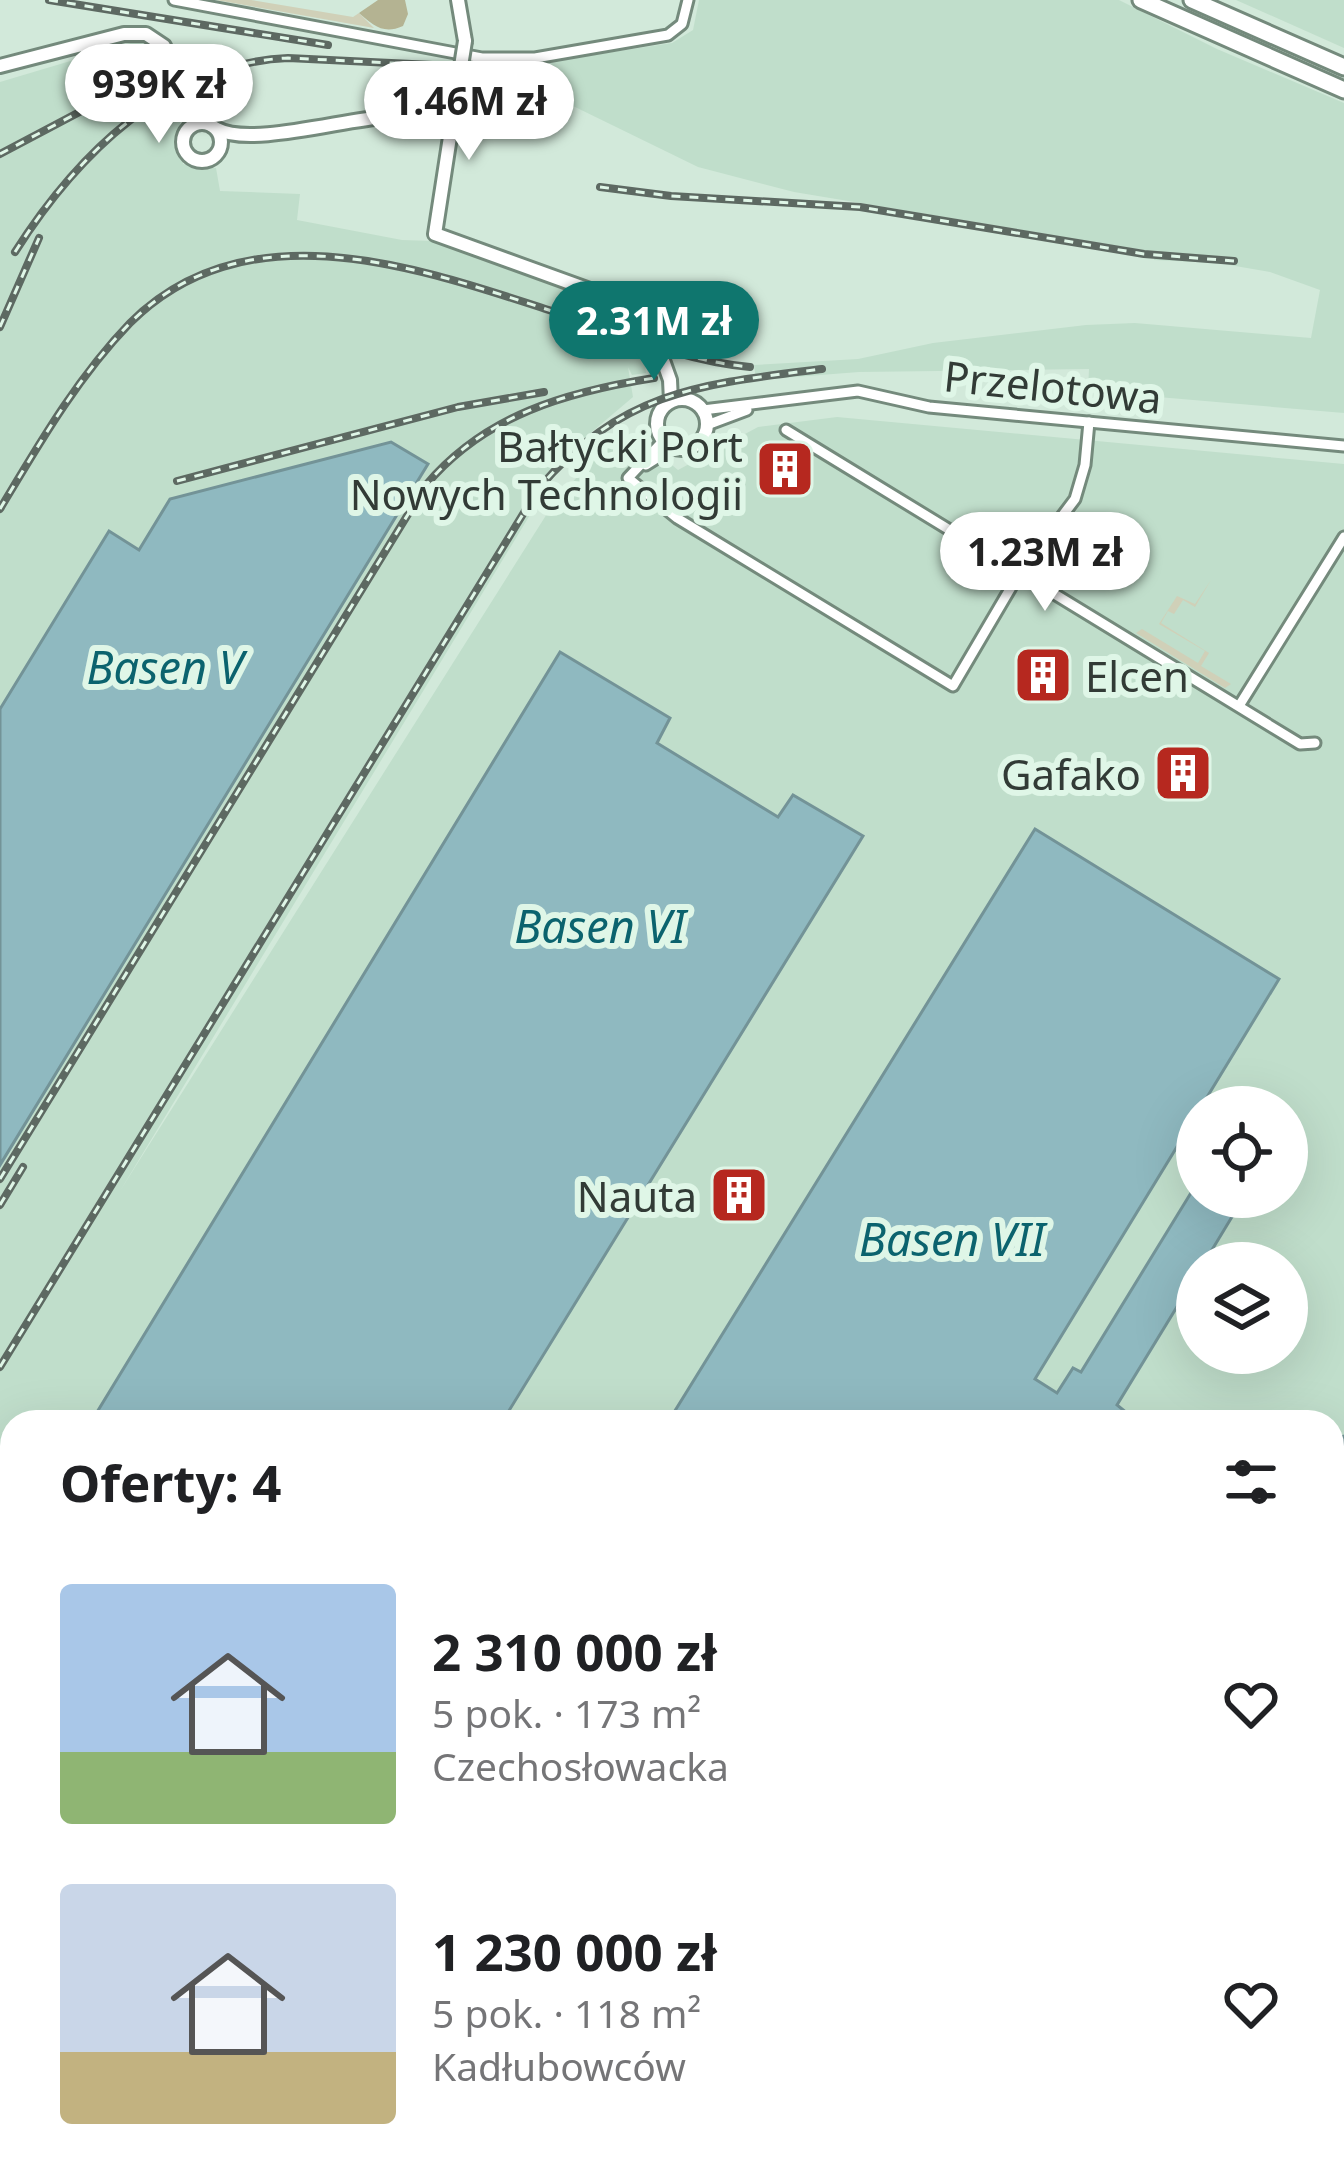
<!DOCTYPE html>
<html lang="pl">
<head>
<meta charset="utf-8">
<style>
	:root { --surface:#fff; --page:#f2f2f2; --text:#202124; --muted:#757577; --accent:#0f766e }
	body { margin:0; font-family:"Noto Sans",sans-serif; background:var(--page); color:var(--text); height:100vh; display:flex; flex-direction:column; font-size:45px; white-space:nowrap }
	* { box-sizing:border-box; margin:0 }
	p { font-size:39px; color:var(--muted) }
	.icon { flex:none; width:66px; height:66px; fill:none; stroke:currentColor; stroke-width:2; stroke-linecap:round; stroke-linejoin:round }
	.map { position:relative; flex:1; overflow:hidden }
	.sheet { position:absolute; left:0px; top:1410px; width:1344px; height:771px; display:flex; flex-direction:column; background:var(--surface); border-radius:36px 36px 0 0; box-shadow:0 12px 48px #0002 }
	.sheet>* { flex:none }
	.controls { position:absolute; left:1176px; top:1086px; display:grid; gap:24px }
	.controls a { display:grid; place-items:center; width:132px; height:132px; border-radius:50%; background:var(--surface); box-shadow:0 12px 48px #0002; font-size:60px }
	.price { position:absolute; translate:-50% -102px; padding:0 27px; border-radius:42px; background:#fff; color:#222; font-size:39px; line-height:78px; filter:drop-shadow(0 3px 6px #0008) }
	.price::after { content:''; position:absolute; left:50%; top:72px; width:36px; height:27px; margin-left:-18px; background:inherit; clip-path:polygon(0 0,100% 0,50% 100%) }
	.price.on { background:var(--accent); color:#fff }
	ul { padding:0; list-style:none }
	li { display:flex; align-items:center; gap:36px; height:300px; padding:0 60px }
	li span { display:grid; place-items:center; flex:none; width:336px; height:240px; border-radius:12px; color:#555 }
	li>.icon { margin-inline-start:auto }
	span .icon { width:144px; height:144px; fill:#fffc; stroke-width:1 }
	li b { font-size:51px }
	h2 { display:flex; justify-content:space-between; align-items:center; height:144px; padding:0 60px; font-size:51px }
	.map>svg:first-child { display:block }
</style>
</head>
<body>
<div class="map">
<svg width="1344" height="2179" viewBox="0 0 1344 2179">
	<rect width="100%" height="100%" fill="#d2e9da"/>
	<g fill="#c0decb" fill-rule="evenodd">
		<polygon points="699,0 1119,0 1217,49 1344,103 1344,413 1088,391 1089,369 859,372 756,380 754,365 858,359 933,343 1086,325 1135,323 1311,338 1320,290 1270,272 1218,263 1154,260 1154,252 794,192 698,167 571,105 532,95 520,106 478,98 483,82 476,74 475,60 533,64 672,43 693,30"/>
		<polygon points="1236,0 1344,0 1344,48"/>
		<path d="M134 42 148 44 158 53 178 94 183 164 216 168 220 191 300 194 297 220 402 240 434 241 625 310 641 331 646 373 632 375 628 367 633 397 580 442 556 472 120 1191 550 509 593 458 621 438 634 434 678 470 758 427 837 417 1344 464V1436L1332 1440V1422H1138L1117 1406 1121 1397 1073 1368 1057 1393 1035 1380 1197 1114V1197H1287V1107H1201L1279 979 1035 829 668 1422H502L862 836 793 795 778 817 656 742 669 718 561 652 91 1422H12V1457L0 1458V1165L428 464 391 442 170 499 139 550 108 531 0 709V82ZM1197 1263H1287V1353H1197Z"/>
		<polygon points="12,1765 12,2169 667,2169 660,2172 661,2179 0,2179 0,1766"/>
		<polygon points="1344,1941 1344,2053 1332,2028 1332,1947"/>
	</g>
	<g fill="#d0d0b8">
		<polygon points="216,0 251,0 353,17 359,13 374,28"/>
		<polygon points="1211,580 1195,607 1183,600 1174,614 1168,611 1161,623 1209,653 1201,666 1231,684 1225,688 1136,633 1142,629 1198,663 1205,651 1159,624 1177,596 1195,604"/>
	</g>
	<path fill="#b4b392" d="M378 0H405L408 14 403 26C383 35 373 25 359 13Z"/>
	<g fill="#8fb9c0" stroke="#739397" stroke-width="3">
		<polygon points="391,442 428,464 0,1165 0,709 109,531 139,550 170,499"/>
		<polygon points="560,652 670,718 657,743 778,817 793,795 863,836 502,1422 91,1422"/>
		<polygon points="1035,829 1279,979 1201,1107 1197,1107 1197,1114 1035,1379 1057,1393 1073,1368 1081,1372 1197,1183 1197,1197 1244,1197 1204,1263 1197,1263 1197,1274 1117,1405 1138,1422 668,1422"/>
		<polygon points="1344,1436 1344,1787 1332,1793 1332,1440"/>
		<polygon points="0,1458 12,1458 12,1765 0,1766"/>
	</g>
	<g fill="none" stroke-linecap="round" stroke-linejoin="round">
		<g stroke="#0b636e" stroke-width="3" stroke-dasharray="15 12" stroke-linecap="butt">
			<polyline points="0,1580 12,1580"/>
			<polyline points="1332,1587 1344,1587"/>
		</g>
		<g stroke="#748a7c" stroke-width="15">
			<g id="minor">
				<polyline points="174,0 482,58 535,58 668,35 682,24 688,0"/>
				<polyline points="703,410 858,391 929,407 1344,446"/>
				<polyline points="707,425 747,410"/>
				<polyline points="786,430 1300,744 1315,743"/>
				<polyline points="663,441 628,478 677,518 953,686 1020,572 1075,499 1085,465 1089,422"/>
				<polyline points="646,465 673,448"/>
				<polyline points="1239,706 1344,537"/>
			</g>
		</g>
		<g stroke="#748a7c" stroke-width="18">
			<g id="tertiary">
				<polyline points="458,0 465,41"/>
				<polyline points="0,66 124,34 146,34 164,46 188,97 211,125"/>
				<polyline points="458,85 435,234 645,310 670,380 671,401"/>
				<circle cx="202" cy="142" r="19"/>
				<path d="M217 129C250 147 345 119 385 117 407 116 430 118 452 119"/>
				<circle cx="682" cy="424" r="25"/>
			</g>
		</g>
		<g stroke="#748a7c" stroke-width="21">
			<g id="trunk">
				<polyline points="1141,0 1344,90"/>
				<polyline points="1192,0 1344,67"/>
			</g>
		</g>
		<use href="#minor" stroke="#fff" stroke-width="9"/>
		<use href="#tertiary" stroke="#fff" stroke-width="12"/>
		<use href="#trunk" stroke="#fff" stroke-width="15"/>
		<g stroke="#5d6962" stroke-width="8">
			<g id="rail">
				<polyline points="49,0 328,45"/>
				<polyline points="0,154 142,79 212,58"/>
				<polyline points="600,187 671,196 860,207 1144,254 1234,261"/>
				<path d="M15 252C76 156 168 63 288 58L538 70"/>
				<polyline points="0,327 39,238"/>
				<polyline points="177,481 458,407 544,392"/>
				<path d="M0 509C39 444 77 378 130 323 248 205 422 269 558 313 621 334 684 361 750 367"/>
				<path d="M0 1179 426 485C485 415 566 392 654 378"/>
				<polyline points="0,1205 23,1167"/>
				<path d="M0 1367 539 488C623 390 702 384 822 369"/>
				<polyline points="0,2042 12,2030"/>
				<polyline points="0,2138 12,2132"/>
				<polyline points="0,2171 48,2179"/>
				<polyline points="391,2179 409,2169"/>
				<polyline points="654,2179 681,2169"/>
			</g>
		</g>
		<use href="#rail" stroke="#dff6e7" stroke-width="3" stroke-dasharray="9" stroke-linecap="butt"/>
		<g stroke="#748a7c" stroke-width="18" stroke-linecap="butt">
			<polyline id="tertiary-bridge" points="458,85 465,41"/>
		</g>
		<use href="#tertiary-bridge" stroke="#fff" stroke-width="12"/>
	</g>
	<defs>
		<g id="building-square" transform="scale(3)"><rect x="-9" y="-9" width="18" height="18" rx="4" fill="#b6281f" stroke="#dff6e7"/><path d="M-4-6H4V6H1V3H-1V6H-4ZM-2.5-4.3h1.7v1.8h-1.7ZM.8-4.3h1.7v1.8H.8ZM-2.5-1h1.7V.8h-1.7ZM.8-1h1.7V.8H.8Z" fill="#fff"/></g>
	</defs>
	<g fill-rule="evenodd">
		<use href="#building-square" x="785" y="469"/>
		<use href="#building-square" x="1043" y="675"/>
		<use href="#building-square" x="1183" y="773"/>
		<use href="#building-square" x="739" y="1195"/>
	</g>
	<g text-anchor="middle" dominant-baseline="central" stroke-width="12" stroke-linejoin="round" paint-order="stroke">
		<g font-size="42" fill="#323b36" stroke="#dff6e7">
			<text transform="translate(1053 386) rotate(6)">Przelotowa</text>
		</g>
		<g font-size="42" fill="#323b36" stroke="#dff6e7" text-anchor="end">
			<text x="743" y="445">Bałtycki Port<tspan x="743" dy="48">Nowych Technologii</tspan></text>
			<text x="1085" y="675" text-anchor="start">Elcen</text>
			<text x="1141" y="773">Gafako</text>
			<text x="697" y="1195">Nauta</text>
		</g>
		<g font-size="45" font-style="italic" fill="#0b636e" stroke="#dff6e7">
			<text x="165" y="666">Basen V</text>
			<text x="600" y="925">Basen VI</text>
			<text x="952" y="1238">Basen VII</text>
		</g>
	</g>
</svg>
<div class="controls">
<a><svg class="icon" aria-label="locate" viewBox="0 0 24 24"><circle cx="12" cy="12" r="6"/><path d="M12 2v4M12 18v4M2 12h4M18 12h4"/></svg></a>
<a><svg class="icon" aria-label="layers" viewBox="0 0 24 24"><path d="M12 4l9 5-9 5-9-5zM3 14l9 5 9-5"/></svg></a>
</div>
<b class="price" style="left:159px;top:146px">939K zł</b>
<b class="price" style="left:469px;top:163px">1.46M zł</b>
<b class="price on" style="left:654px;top:383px">2.31M zł</b>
<b class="price" style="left:1045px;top:614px">1.23M zł</b>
<section class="sheet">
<h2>Oferty: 4<svg class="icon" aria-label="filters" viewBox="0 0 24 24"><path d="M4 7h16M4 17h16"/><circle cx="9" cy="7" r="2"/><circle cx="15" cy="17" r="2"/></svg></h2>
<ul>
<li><span style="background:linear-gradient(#a9c7e8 70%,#8fb573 0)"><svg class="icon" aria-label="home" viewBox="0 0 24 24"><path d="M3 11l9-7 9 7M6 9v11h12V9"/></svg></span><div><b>2 310 000 zł</b><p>5 pok. · 173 m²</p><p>Czechosłowacka</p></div><svg class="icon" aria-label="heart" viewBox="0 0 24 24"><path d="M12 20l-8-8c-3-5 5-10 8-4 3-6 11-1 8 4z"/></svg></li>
<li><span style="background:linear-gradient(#c9d6e8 70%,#c2b280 0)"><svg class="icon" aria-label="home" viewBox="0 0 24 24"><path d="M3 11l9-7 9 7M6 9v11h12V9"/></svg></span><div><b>1 230 000 zł</b><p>5 pok. · 118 m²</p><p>Kadłubowców</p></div><svg class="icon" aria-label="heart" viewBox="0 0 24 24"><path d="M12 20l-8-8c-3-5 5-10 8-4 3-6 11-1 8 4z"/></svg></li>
</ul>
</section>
</div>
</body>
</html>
